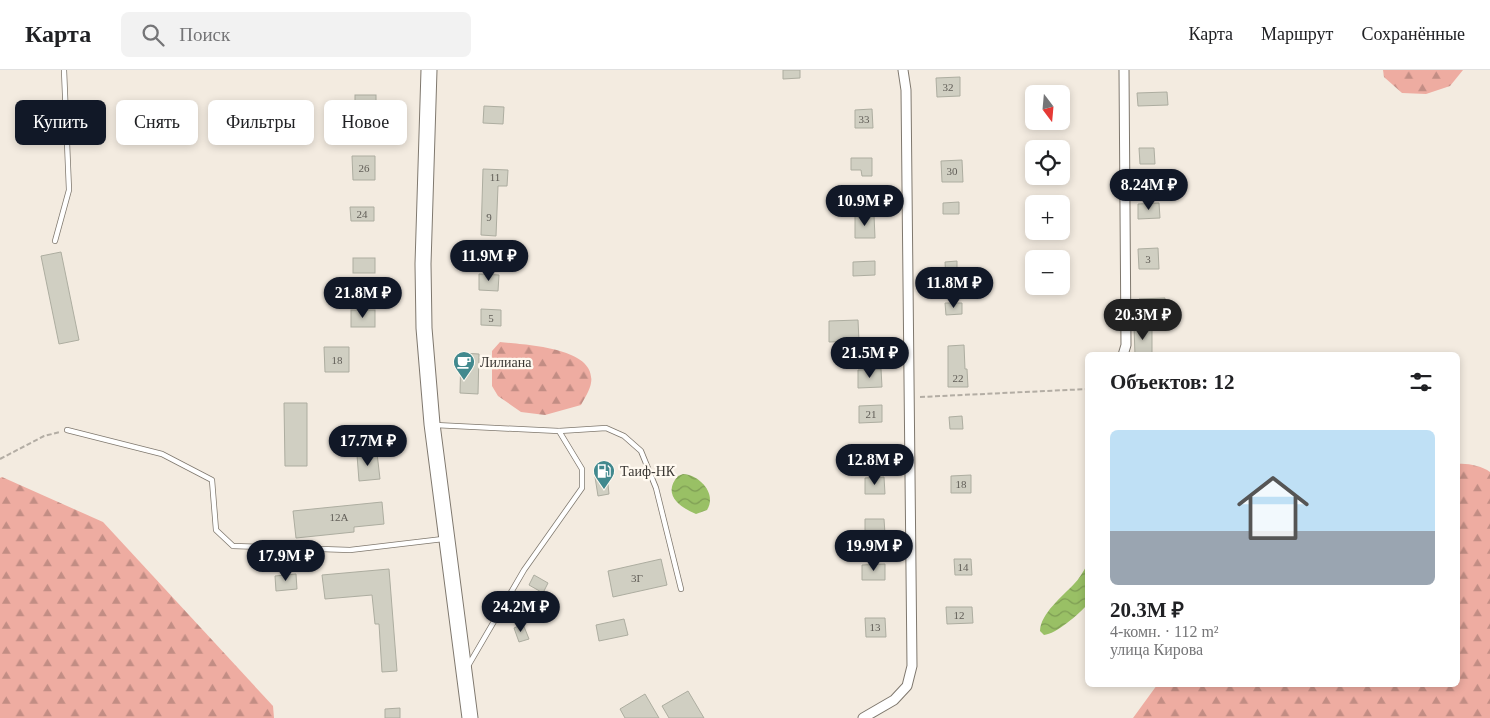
<!DOCTYPE html>
<html lang="ru">
<head>
<meta charset="utf-8">
<style>
	:root { --surface:#fff; --page:#f2f2f2; --text:#202124; --muted:#757577; --line:#e0e0e0; --accent:#111827 }
	body { margin:0; font-family:"Times New Roman",serif; background:var(--page); color:var(--text); height:100vh; display:flex; flex-direction:column; font-size:19px; white-space:nowrap }
	* { box-sizing:border-box; margin:0 }
	p { font-size:16px; color:var(--muted) }
	.icon { flex:none; width:28px; height:28px; fill:none; stroke:currentColor; stroke-width:2; stroke-linecap:round; stroke-linejoin:round }
	.map { position:relative; flex:1; overflow:hidden }
	.panel { position:absolute; left:1085px; top:282px; width:375px; height:335px; display:flex; flex-direction:column; background:var(--surface); border-radius:8px; box-shadow:0 2px 8px #0003 }
	.panel>* { flex:none }
	.hud { position:absolute; left:15px; top:30px; width:475px; height:45px; display:flex; gap:10px }
	.needle { width:32px; rotate:164deg }
	.fabs { position:absolute; left:1025px; top:15px; display:grid; gap:10px }
	.fabs a { display:grid; place-items:center; width:45px; height:45px; border-radius:8px; background:var(--surface); box-shadow:0 2px 8px #0003; font-size:25px }
	.price { position:absolute; translate:-50% -42px; padding:0 11px; border-radius:18px; background:var(--accent); color:#fff; font-size:16px; line-height:32px; filter:drop-shadow(0 1px 2px #0008) }
	.price::after { content:''; position:absolute; left:50%; top:30px; width:15px; height:11px; margin-left:-8px; background:inherit; clip-path:polygon(0 0,100% 0,50% 100%) }
	.price.active { background:#222; color:#fff }
	ul { padding:0; list-style:none }
	li { display:grid; align-content:center; gap:10px; height:265px; padding:0 25px }
	li span { display:grid; place-items:center; height:155px; border-radius:8px; color:#555 }
	li>.icon { margin-inline-start:auto }
	span .icon { width:90px; height:90px; fill:#fffc; stroke-width:1 }
	li b { font-size:21px }
	h2 { display:flex; justify-content:space-between; align-items:center; height:60px; padding:0 25px; font-size:21px }
	.chip { padding:0 18px; border-radius:8px; background:var(--surface); box-shadow:0 2px 8px #0003; font-size:18px; line-height:45px }
	.chip.active { background:var(--accent); color:#fff }
	header { display:flex; align-items:center; gap:30px; box-sizing:border-box; height:70px; padding:0 25px; background:var(--surface); border-bottom:1px solid var(--line) }
	header strong { font-size:24px }
	nav { display:flex; gap:28px; margin-inline-start:auto; font-size:18px }
	.search { width:350px; height:45px; background:var(--page); display:flex; align-items:center; gap:12px; box-sizing:border-box; padding:0 18px; border-radius:8px; color:var(--muted); font-size:19px }
	.map>svg:first-child { display:block }
</style>
</head>
<body>
<header>
<strong>Карта</strong>
<div class="search"><svg class="icon" aria-label="search" viewBox="0 0 24 24"><circle cx="10" cy="10" r="6"/><path d="M15 15l6 6"/></svg>Поиск</div>
<nav><a>Карта</a><a>Маршрут</a><a>Сохранённые</a></nav>
</header>
<div class="map">
<svg width="1490" height="648" viewBox="0 0 1490 648">
	<defs>
		<pattern id="forest-firs" width="22" height="20" patternUnits="userSpaceOnUse" patternTransform="scale(1.25)"><rect width="22" height="20" fill="#eeaca1"/><path d="M5 1l3.5 6h-7zM16 11l3.5 6h-7z" fill="#c28d84"/></pattern>
		<pattern id="water-waves" width="16" height="10" patternUnits="userSpaceOnUse" patternTransform="scale(1.25)"><rect width="16" height="10" fill="#99c065"/><path d="M0 5q4-4 8 0t8 0" fill="none" stroke="#7e9d54"/></pattern>
	</defs>
	<rect width="100%" height="100%" fill="#f3ebe0"/>
	<g fill="url(#forest-firs)">
		<polygon points="1383,0 1463,0 1450,16 1426,24 1402,23 1384,7"/>
		<path d="M500 272C524 275 597 277 591 313 590 320 584 329 581 335L545 345 521 342 498 326 492 316V281Z"/>
		<path d="M1458 394C1467 393 1482 396 1490 402V648H1133L1157 615H1458Z"/>
		<polygon points="2,407 103,452 273,636 274,648 0,648 0,408"/>
	</g>
	<g fill="url(#water-waves)">
		<path d="M683 404C700 405 717 424 707 440L696 444C679 437 662 424 678 406Z"/>
		<path d="M1087 495V535C1079 544 1056 564 1044 565L1040 561C1041 543 1062 527 1074 514 1079 509 1083 502 1087 495Z"/>
	</g>
	<g fill="#d0cfc2" stroke="#adada0">
		<polygon points="783,0 800,0 800,8 783,9"/>
		<polygon points="960,7 960,26 937,27 936,8"/>
		<polygon points="1167,22 1168,35 1138,36 1137,23"/>
		<rect x="355" y="25" width="21" height="21"/>
		<polygon points="484,36 504,37 503,54 483,53"/>
		<polygon points="872,39 873,58 855,58 855,40"/>
		<polygon points="1139,78 1154,78 1155,94 1140,94"/>
		<polygon points="352,86 375,86 375,110 353,110"/>
		<polygon points="851,88 872,88 872,106 862,106 861,100 851,100"/>
		<polygon points="962,90 963,112 942,112 941,91"/>
		<polygon points="483,99 508,100 507,116 498,116 496,166 481,165"/>
		<polygon points="959,132 959,144 943,144 943,133"/>
		<polygon points="1159,133 1160,148 1138,149 1138,134"/>
		<polygon points="350,137 374,137 374,151 351,151"/>
		<polygon points="874,145 875,168 855,168 855,146"/>
		<polygon points="1158,178 1159,199 1139,199 1138,179"/>
		<polygon points="61,182 79,270 59,274 41,186"/>
		<rect x="353" y="188" width="22" height="15"/>
		<polygon points="875,191 875,205 853,206 853,192"/>
		<polygon points="957,191 957,210 946,210 945,192"/>
		<polygon points="479,204 499,205 498,221 479,220"/>
		<polygon points="1165,228 1165,238 1140,239 1139,229"/>
		<polygon points="945,233 962,233 962,244 946,245"/>
		<polygon points="481,239 501,240 501,256 481,255"/>
		<rect x="351" y="240" width="24" height="17"/>
		<polygon points="858,250 859,271 829,272 829,251"/>
		<polygon points="1134,257 1152,257 1152,285 1135,285"/>
		<polygon points="964,275 965,299 967,299 968,317 948,317 948,276"/>
		<polygon points="324,277 349,277 349,302 325,302"/>
		<polygon points="461,283 479,284 478,324 460,323"/>
		<polygon points="881,299 882,317 858,318 858,300"/>
		<polygon points="284,333 307,333 307,396 285,396"/>
		<polygon points="882,335 882,352 859,353 859,336"/>
		<polygon points="962,346 963,359 950,359 949,347"/>
		<polygon points="377,383 380,409 359,411 357,385"/>
		<polygon points="607,405 609,424 598,426 595,407"/>
		<polygon points="971,405 971,423 951,423 951,406"/>
		<polygon points="884,407 885,424 865,424 865,408"/>
		<polygon points="382,432 384,454 354,457 354,462 296,468 293,441"/>
		<polygon points="865,449 884,449 885,464 865,465"/>
		<polygon points="661,489 667,515 613,527 608,501"/>
		<polygon points="954,489 971,489 972,505 955,505"/>
		<polygon points="885,494 885,510 862,510 862,495"/>
		<polygon points="389,499 397,601 382,602 379,554 375,554 372,525 325,529 322,505"/>
		<polygon points="296,504 297,519 276,521 275,506"/>
		<polygon points="534,505 548,513 543,523 529,515"/>
		<polygon points="946,537 972,537 973,553 947,554"/>
		<polygon points="865,548 885,548 886,567 866,567"/>
		<polygon points="624,549 628,565 599,571 596,555"/>
		<polygon points="523,554 529,569 519,572 514,558"/>
		<polygon points="688,621 704,648 669,648 662,636"/>
		<polygon points="645,624 659,648 625,648 620,639"/>
		<polygon points="400,638 400,648 385,648 385,639"/>
	</g>
	<g fill="none" stroke-linecap="round" stroke-linejoin="round">
		<g stroke="#7f786e" stroke-width="6">
			<g id="service">
				<polyline points="55,171 69,120 64,0"/>
				<polyline points="435,355 559,361 582,399 582,418 524,500 468,596"/>
				<polyline points="67,360 162,384 212,410 216,460 233,476 350,480 443,469"/>
				<polyline points="559,361 606,358 624,366 641,381 656,418 681,519"/>
			</g>
		</g>
		<g stroke="#7f786e" stroke-width="11">
			<g id="minor">
				<polyline points="1123,285 1126,275 1124,0"/>
				<polyline points="863,648 894,630 907,616 912,596 906,20 903,0"/>
			</g>
		</g>
		<g stroke="#7f786e" stroke-width="17">
			<polyline id="trunk" points="429,0 423,194 424,258 432,354 470,648"/>
		</g>
		<g stroke="#b3ada4" stroke-width="2" stroke-dasharray="5 2.5" stroke-linecap="butt">
			<polyline points="920,327 1088,319"/>
			<polyline points="0,389 44,366 60,362"/>
		</g>
		<use href="#service" stroke="#fff" stroke-width="4.5"/>
		<use href="#minor" stroke="#fff" stroke-width="9"/>
		<use href="#trunk" stroke="#fff" stroke-width="15"/>
	</g>
	<defs>
		<g id="cafe-pin" transform="scale(1.125)"><path d="M0 17L-7.5 6A9.5 9.5 0 1 1 7.5 6Z" fill="#41898e" stroke="#fff9f0"/><path d="M-5.5-4.5H6V0H3Q3 3.5 0 3.5H-2.5Q-5.5 3.5-5.5 0ZM3-3.2v2h1.7v-2ZM-6 4.5H4V6H-6Z" fill="#fff"/></g>
		<g id="fuel-pin" transform="scale(1.125)"><path d="M0 17L-7.5 6A9.5 9.5 0 1 1 7.5 6Z" fill="#41898e" stroke="#fff9f0"/><path d="M-5.5-6h7V0h2V4h1.3V-2.5L3-4.5l.8-.8L6-3V5H2.5V1h-1V6h-7ZM-4.2-4.7v3.2H.2V-4.7Z" fill="#fff"/></g>
	</defs>
	<g fill-rule="evenodd">
		<use href="#cafe-pin" x="464" y="292"/>
		<use href="#fuel-pin" x="604" y="401"/>
	</g>
	<g text-anchor="middle" dominant-baseline="central" stroke-width="4.5" stroke-linejoin="round" paint-order="stroke">
		<g font-size="11" fill="#605d57">
			<text x="948" y="17">32</text>
			<text x="864" y="49">33</text>
			<text x="364" y="98">26</text>
			<text x="952" y="101">30</text>
			<text x="495" y="107">11</text>
			<text x="362" y="144">24</text>
			<text x="489" y="147">9</text>
			<text x="1148" y="189">3</text>
			<text x="491" y="248">5</text>
			<text x="337" y="290">18</text>
			<text x="958" y="308">22</text>
			<text x="871" y="344">21</text>
			<text x="961" y="414">18</text>
			<text x="339" y="447">12А</text>
			<text x="963" y="497">14</text>
			<text x="637" y="508">3Г</text>
			<text x="959" y="545">12</text>
			<text x="875" y="557">13</text>
		</g>
		<g font-size="14" fill="#3a3733" stroke="#fff9f0" text-anchor="start">
			<text x="480" y="292">Лилиана</text>
			<text x="620" y="401">Таиф-НК</text>
		</g>
	</g>
</svg>
<div class="fabs">
<a><svg class="needle" viewBox="-14 -14 28 28"><path d="M0-13l5 13h-10z" fill="#e53935"/><path d="M0 13l5-13h-10z" fill="#757577"/></svg></a>
<a><svg class="icon" aria-label="locate" viewBox="0 0 24 24"><circle cx="12" cy="12" r="6"/><path d="M12 2v4M12 18v4M2 12h4M18 12h4"/></svg></a>
<a>+</a>
<a>−</a>
</div>
<b class="price" style="left:1149px;top:141px">8.24M ₽</b>
<b class="price" style="left:865px;top:157px">10.9M ₽</b>
<b class="price" style="left:489px;top:212px">11.9M ₽</b>
<b class="price" style="left:954px;top:239px">11.8M ₽</b>
<b class="price" style="left:363px;top:249px">21.8M ₽</b>
<b class="price active" style="left:1143px;top:271px">20.3M ₽</b>
<b class="price" style="left:870px;top:309px">21.5M ₽</b>
<b class="price" style="left:368px;top:397px">17.7M ₽</b>
<b class="price" style="left:875px;top:416px">12.8M ₽</b>
<b class="price" style="left:874px;top:502px">19.9M ₽</b>
<b class="price" style="left:286px;top:512px">17.9M ₽</b>
<b class="price" style="left:521px;top:563px">24.2M ₽</b>
<div class="hud">
<a class="chip active">Купить</a>
<a class="chip">Снять</a>
<a class="chip">Фильтры</a>
<a class="chip">Новое</a>
</div>
<section class="panel">
<h2>Объектов: 12<svg class="icon" aria-label="filters" viewBox="0 0 24 24"><path d="M4 7h16M4 17h16"/><circle cx="9" cy="7" r="2"/><circle cx="15" cy="17" r="2"/></svg></h2>
<ul>
<li><span style="background:linear-gradient(#bfe0f5 65%,#9aa5b1 0)"><svg class="icon" aria-label="home" viewBox="0 0 24 24"><path d="M3 11l9-7 9 7M6 9v11h12V9"/></svg></span><div><b>20.3M ₽</b><p>4-комн. · 112 m²</p><p>улица Кирова</p></div></li>
</ul>
</section>
</div>
</body>
</html>
